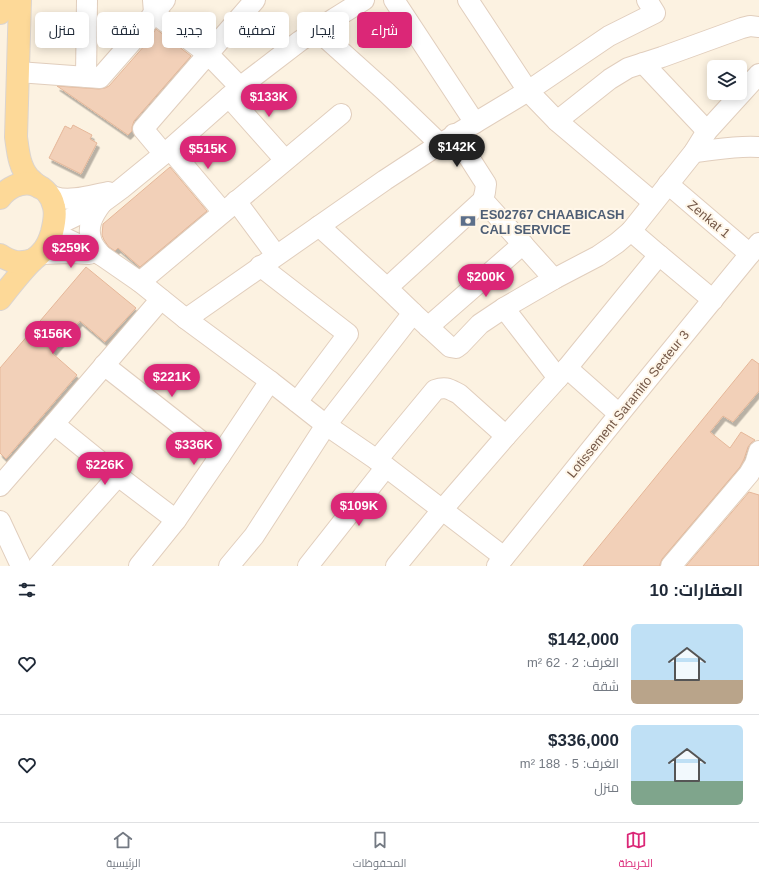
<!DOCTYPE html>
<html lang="ar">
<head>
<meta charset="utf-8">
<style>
	:root { --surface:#fff; --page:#f2f2f3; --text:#1f2937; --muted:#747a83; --line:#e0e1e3; --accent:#db2777 }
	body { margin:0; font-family:Helvetica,Cairo,sans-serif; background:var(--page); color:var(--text); direction:rtl; height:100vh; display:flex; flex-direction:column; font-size:15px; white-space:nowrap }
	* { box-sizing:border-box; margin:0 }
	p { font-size:13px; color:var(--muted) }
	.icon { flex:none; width:22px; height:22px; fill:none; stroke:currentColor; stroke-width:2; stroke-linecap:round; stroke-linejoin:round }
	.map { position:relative; height:566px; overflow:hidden; direction:ltr }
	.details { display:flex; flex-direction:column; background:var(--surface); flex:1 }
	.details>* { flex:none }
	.top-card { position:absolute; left:12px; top:12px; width:400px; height:36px; direction:rtl; display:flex; gap:8px }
	.controls { position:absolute; left:707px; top:60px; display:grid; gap:8px }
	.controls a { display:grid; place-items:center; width:40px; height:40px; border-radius:6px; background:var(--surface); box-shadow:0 2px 10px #0003; font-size:20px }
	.price { position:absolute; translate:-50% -34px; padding:0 9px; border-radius:14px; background:var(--accent); color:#fff; font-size:13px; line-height:26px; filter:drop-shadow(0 1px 2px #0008) }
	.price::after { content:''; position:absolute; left:50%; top:24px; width:12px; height:9px; margin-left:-6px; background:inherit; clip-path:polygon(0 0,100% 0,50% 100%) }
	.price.current { background:#222; color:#fff }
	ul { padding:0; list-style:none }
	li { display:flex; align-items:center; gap:12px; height:100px; padding:0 16px }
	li+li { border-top:1px solid var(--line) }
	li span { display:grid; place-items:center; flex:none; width:112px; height:80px; border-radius:6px; color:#555 }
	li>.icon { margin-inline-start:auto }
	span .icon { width:48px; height:48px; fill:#fffc; stroke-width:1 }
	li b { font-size:17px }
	h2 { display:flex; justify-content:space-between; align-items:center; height:48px; padding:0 16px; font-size:17px }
	.chip { padding:0 14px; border-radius:6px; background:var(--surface); box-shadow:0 2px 10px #0003; font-size:14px; line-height:36px }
	.chip.current { background:var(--accent); color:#fff }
	.menu { display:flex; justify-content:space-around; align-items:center; height:56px; border-top:1px solid var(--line); background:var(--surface); font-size:11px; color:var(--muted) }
	.menu a { display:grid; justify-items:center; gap:2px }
	.menu .current { color:var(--accent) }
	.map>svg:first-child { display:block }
</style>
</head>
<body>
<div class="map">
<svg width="759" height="566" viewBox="0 0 759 566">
	<defs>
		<filter id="shadow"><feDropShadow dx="2.5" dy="4.5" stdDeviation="0" flood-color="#0004"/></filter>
	</defs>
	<rect width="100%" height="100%" fill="#fcf2e1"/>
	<g fill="#f2d0b8" stroke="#e5b799" filter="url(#shadow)">
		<polygon points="156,29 191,56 134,121 132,127 132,131 128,135 57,86 99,89 105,88 109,86 145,45"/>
		<polygon points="73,125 92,135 90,139 97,143 81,174 49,158 65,126 71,129"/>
		<polygon points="170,167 207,211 140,267 118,248 115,251 109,247 104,240 102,235 103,224"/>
		<polygon points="86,267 136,308 105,342 80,321 52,353 77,375 6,459 0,453 0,368"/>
		<polygon points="752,359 759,364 759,391 733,422 723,416 710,432 730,448 741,432 755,440 751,443 748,447 744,459 740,467 662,559 660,564 660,566 583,566"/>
		<polygon points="749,492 759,495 759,566 686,566"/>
	</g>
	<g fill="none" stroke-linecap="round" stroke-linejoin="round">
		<g stroke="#e1cebd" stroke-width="22">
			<g id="minor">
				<polyline points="153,0 154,13 208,54 255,0"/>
				<polyline points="394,0 475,123"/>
				<polyline points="468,0 528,91 557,121 653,202"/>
				<polyline points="317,30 386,92 440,144"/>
				<polyline points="643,63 707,131"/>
				<polyline points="18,72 100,78 136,37 154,13 165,0"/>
				<polyline points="86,77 87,0"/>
				<polyline points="229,97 285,160"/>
				<polyline points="557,121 610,79 628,68 662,57 742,28 750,26 759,27"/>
				<polyline points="170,149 223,212"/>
				<path d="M694 152C715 150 738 145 759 147"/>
				<polyline points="164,154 143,129 208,54 240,87"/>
				<polyline points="668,184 750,254"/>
				<path d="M46 192C49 194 52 196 55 197 70 202 92 195 108 192"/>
				<polyline points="483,200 554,279"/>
				<polyline points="236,201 276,255"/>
				<polyline points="319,226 387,288"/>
				<polyline points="53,227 102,203 121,189 170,149 240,87 300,41 335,18 364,0"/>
				<polyline points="631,231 659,255"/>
				<polyline points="52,232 101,255 140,282 186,319 270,381 326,425 377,460 504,557"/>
				<polyline points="41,254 71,253 89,254"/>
				<path d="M101 255C98 251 94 247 92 242 86 227 93 215 102 203"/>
				<polyline points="260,266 348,334 297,402"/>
				<polyline points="140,282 341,114"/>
				<polyline points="504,308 558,378"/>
				<polyline points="413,313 387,288 483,200 485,192 486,184 454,134"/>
				<polyline points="186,319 385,180 440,144 528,91 609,36 655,13 647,0"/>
				<polyline points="428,327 523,244"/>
				<polyline points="104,365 220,456"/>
				<polyline points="567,368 619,414"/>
				<polyline points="54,424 118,476 176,520"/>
				<polyline points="506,436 567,368 659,255 713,300"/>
				<path d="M377 460 435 390C446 386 449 389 459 394L506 436 442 510 396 566"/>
				<polyline points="0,486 54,424 161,299"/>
				<polyline points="0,521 21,566"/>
				<polyline points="38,566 118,476"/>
				<polyline points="139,566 176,520 220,456 270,381"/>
				<polyline points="229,566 254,536 326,425 413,313 450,347 456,348 460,345 480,324 504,308 554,279 598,256 617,243 631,231 694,152 707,131 759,74"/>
				<polyline points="308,566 386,467"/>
				<polyline points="497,566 625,407 759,243"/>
				<polyline points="671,566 749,474 755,464 759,451"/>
			</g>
		</g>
		<g stroke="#dbd4cf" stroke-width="24">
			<g id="major">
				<path d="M20 0 16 137C18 151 19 167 29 178 32 181 36 184 39 187"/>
				<polyline points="0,13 0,0"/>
				<path d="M0 198C16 176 48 179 54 207 56 215 54 224 52 232 50 239 46 248 41 253 38 257 34 258 32 261 20 273 10 286 0 299"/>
				<path d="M0 255C12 263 20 264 33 260"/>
			</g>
		</g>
		<use href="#minor" stroke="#fff" stroke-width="20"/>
		<use href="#major" stroke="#fdd998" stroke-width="22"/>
	</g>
	<defs>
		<g id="bank-bare" transform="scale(1.2)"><path d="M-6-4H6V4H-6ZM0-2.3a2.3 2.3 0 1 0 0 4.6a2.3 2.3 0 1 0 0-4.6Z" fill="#5c6f8a" stroke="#fff6e8" stroke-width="2.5" paint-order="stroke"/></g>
	</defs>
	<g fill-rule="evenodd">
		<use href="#bank-bare" x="468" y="221"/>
	</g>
	<g text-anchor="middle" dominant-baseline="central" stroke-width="4" stroke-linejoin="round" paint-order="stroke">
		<g font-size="13" font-weight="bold" fill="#4e5e75" stroke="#fff6e8" text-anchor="start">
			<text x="480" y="214">ES02767 CHAABICASH<tspan x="480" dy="15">CALI SERVICE</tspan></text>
		</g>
		<g font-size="13" fill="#745848" stroke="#fff6e8">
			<text transform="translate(709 219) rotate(40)">Zenkat 1</text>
			<text transform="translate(628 404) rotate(-51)">Lotissement Saramito Secteur 3</text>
		</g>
	</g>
</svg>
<div class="controls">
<a><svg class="icon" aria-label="layers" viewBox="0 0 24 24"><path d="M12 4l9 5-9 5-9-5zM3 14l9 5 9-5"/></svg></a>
</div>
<b class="price" style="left:269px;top:118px">$133K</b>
<b class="price current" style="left:457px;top:168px">$142K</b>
<b class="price" style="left:208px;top:170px">$515K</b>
<b class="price" style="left:71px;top:269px">$259K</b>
<b class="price" style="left:486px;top:298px">$200K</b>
<b class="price" style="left:53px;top:355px">$156K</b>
<b class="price" style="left:172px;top:398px">$221K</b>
<b class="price" style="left:194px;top:466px">$336K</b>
<b class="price" style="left:105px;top:486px">$226K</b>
<b class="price" style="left:359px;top:527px">$109K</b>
<div class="top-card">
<a class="chip current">شراء</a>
<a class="chip">إيجار</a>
<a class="chip">تصفية</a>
<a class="chip">جديد</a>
<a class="chip">شقة</a>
<a class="chip">منزل</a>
</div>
</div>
<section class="details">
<h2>العقارات: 10<svg class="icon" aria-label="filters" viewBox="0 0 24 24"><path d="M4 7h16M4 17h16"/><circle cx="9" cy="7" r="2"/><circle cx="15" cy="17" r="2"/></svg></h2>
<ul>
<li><span style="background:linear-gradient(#bfe0f5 70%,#b9a48a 0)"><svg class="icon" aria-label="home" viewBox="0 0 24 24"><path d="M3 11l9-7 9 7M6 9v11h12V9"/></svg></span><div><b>$142,000</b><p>الغرف: 2 · 62 m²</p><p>شقة</p></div><svg class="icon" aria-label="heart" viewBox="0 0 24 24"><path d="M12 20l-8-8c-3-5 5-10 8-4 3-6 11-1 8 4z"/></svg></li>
<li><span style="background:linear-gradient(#bfe0f5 70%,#7fa58c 0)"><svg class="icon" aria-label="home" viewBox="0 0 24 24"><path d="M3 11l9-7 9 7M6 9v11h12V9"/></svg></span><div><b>$336,000</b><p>الغرف: 5 · 188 m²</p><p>منزل</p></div><svg class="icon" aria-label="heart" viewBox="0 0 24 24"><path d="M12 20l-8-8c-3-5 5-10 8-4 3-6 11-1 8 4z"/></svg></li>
</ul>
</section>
<nav class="menu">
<a class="current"><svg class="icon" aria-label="map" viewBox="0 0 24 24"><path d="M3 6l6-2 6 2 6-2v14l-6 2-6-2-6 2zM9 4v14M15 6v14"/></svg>الخريطة</a>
<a><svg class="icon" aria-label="saved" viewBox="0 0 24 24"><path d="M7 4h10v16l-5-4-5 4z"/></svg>المحفوظات</a>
<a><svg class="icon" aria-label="home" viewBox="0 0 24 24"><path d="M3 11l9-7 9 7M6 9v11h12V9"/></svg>الرئيسية</a>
</nav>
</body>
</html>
